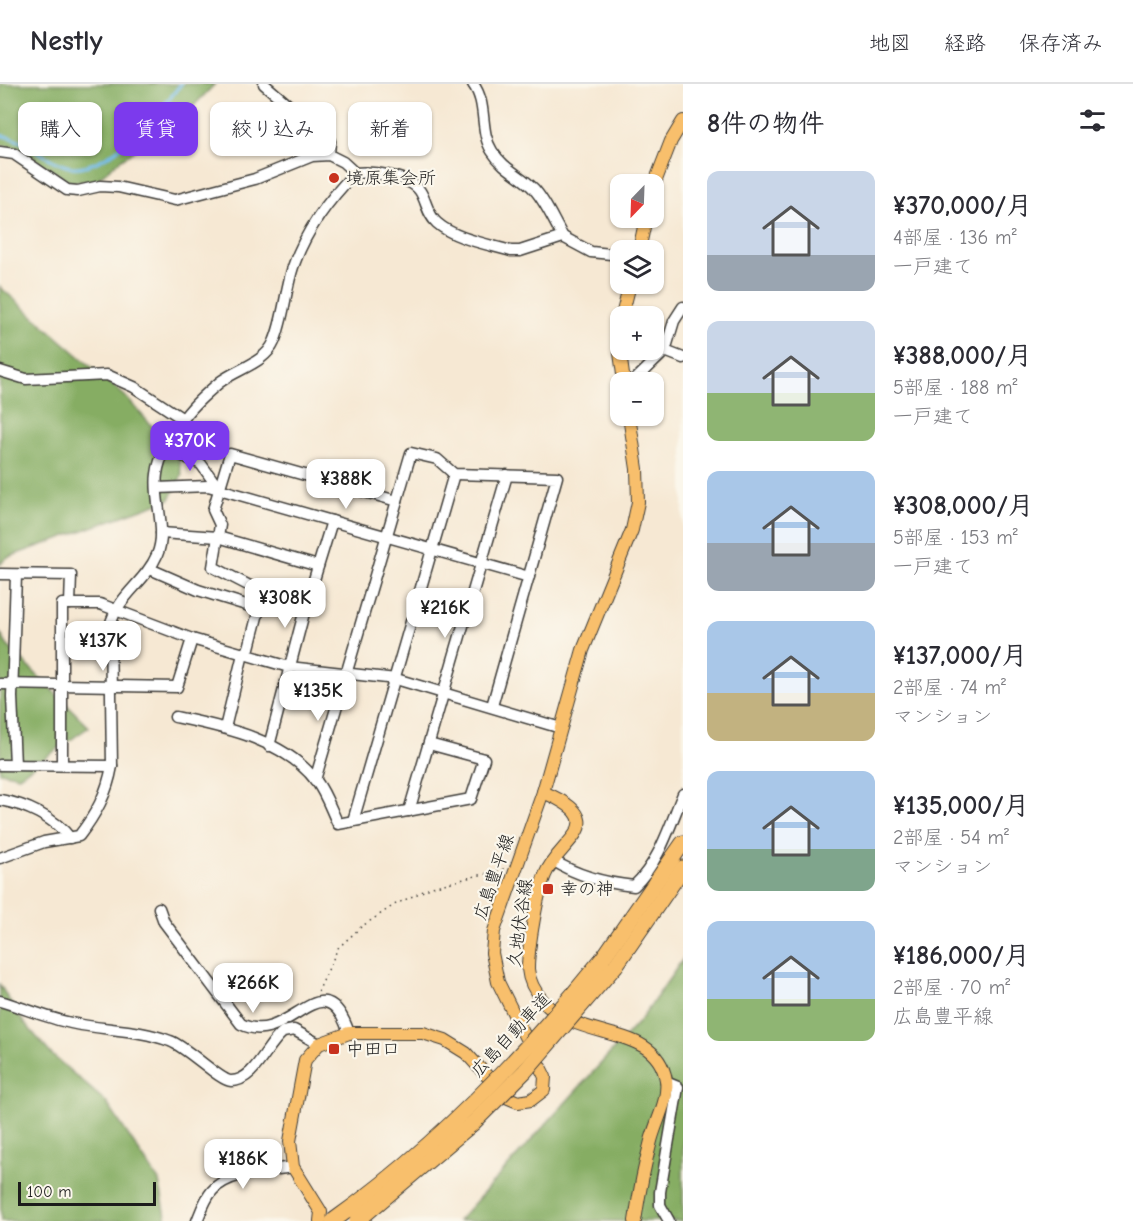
<!DOCTYPE html>
<html lang="ja">
<head>
<meta charset="utf-8">
<style>
	:root { --surface:#fff; --page:#f2f2f3; --text:#2b2b33; --muted:#7c7c81; --line:#e1e1e2; --accent:#7c3aed }
	body { margin:0; font-family:"Comic Neue","Klee One",sans-serif; background:var(--page); color:var(--text); height:100vh; display:flex; flex-direction:column; font-size:22px; white-space:nowrap }
	* { box-sizing:border-box; margin:0 }
	p { font-size:20px; color:var(--muted) }
	.icon { flex:none; width:33px; height:33px; fill:none; stroke:currentColor; stroke-width:2; stroke-linecap:round; stroke-linejoin:round }
	.map { position:relative; flex:1; overflow:hidden }
	.sheet { display:flex; flex-direction:column; background:var(--surface); width:450px }
	.sheet>* { flex:none }
	.top-card { position:absolute; left:18px; top:18px; width:570px; height:54px; display:flex; gap:12px }
	.needle { width:39px; rotate:203deg }
	.fabs { position:absolute; left:610px; top:90px; display:grid; gap:12px }
	.fabs a { display:grid; place-items:center; width:54px; height:54px; border-radius:12px; background:var(--surface); box-shadow:0 2px 4px #0004; font-size:30px }
	.scale { position:absolute; left:18px; bottom:15px; width:138px; box-sizing:border-box; padding-left:6px; border:3px solid #1c1c1c; border-top:0; font-size:16px; line-height:21px; white-space:nowrap; color:#1c1c1c; -webkit-text-stroke:4px #fbf7ec; paint-order:stroke }
	.price { position:absolute; translate:-50% -51px; padding:0 14px; border-radius:12px; background:#fff; color:#222; font-size:20px; line-height:39px; filter:drop-shadow(0 2px 3px #0008) }
	.price::after { content:''; position:absolute; left:50%; top:36px; width:18px; height:14px; margin-left:-9px; background:inherit; clip-path:polygon(0 0,100% 0,50% 100%) }
	.price.active { background:var(--accent); color:#fff }
	ul { padding:0; list-style:none }
	li { display:flex; align-items:center; gap:18px; height:150px; padding:0 24px }
	li span { display:grid; place-items:center; flex:none; width:168px; height:120px; border-radius:12px; color:#555 }
	li>.icon { margin-inline-start:auto }
	span .icon { width:72px; height:72px; fill:#fffc; stroke-width:1 }
	li b { font-size:26px }
	h2 { display:flex; justify-content:space-between; align-items:center; height:72px; padding:0 24px; font-size:26px }
	.chip { padding:0 21px; border-radius:12px; background:var(--surface); box-shadow:0 2px 4px #0004; font-size:21px; line-height:54px }
	.chip.active { background:var(--accent); color:#fff }
	header { display:flex; align-items:center; gap:36px; box-sizing:border-box; height:84px; padding:0 30px; background:var(--surface); border-bottom:2px solid var(--line) }
	header strong { font-size:28px }
	nav { display:flex; gap:33px; margin-inline-start:auto; font-size:21px }
	main { display:flex; flex:1; min-height:0 }
	.map>svg:first-child { display:block }
</style>
</head>
<body>
<header>
<strong>Nestly</strong>
<nav><a>地図</a><a>経路</a><a>保存済み</a></nav>
</header>
<main>
<div class="map">
<svg width="683" height="1137" viewBox="0 0 683 1137">
	<rect width="100%" height="100%" fill="#fbf7ec"/>
	<filter id="ink" filterUnits="userSpaceOnUse"><feTurbulence type="fractalNoise" baseFrequency=".0167" numOctaves="2"/><feDisplacementMap in="SourceGraphic" scale="12" xChannelSelector="R" yChannelSelector="G"/><feConvolveMatrix kernelMatrix="1 2 1 2 8 2 1 2 1" color-interpolation-filters="sRGB"/></filter>
	<filter id="wash" filterUnits="userSpaceOnUse"><feTurbulence type="fractalNoise" baseFrequency=".008" numOctaves="4" result="noise"/><feDisplacementMap in="SourceGraphic" scale="24" xChannelSelector="R" yChannelSelector="G"/><feGaussianBlur stdDeviation="1.35" result="paint"/><feColorMatrix in="noise" values="0 0 0 0 0 0 0 0 0 0 0 0 0 0 0 0 0 1.4 0 .05"/><feComposite in="paint" operator="in"/></filter>
	<g filter="url(#wash)">
		<rect width="100%" height="100%" fill="#f6e8d3"/>
		<g fill="#86ad63" stroke="#516440" stroke-width="1.5">
			<polygon points="0,0 215,0 176,40 123,74 95,97 69,98 20,65 0,61"/>
			<polygon points="0,203 125,312 178,371 182,391 170,415 6,474 0,481"/>
			<polygon points="0,549 7,561 89,643 19,692 0,688"/>
			<polygon points="683,875 683,1137 458,1137 642,934"/>
			<polygon points="0,901 18,931 51,970 106,1018 159,1097 167,1137 1,1137"/>
		</g>
		<g fill="none" stroke-linecap="round" stroke-linejoin="round">
			<path stroke="#75bded" stroke-width="3" d="M0 51C28 56 43 75 66 82 104 93 161 27 181 0"/>
		</g>
	</g>
	<g filter="url(#ink)">
		<g fill="none" stroke-linecap="round" stroke-linejoin="round">
			<g stroke="#3d3b37" stroke-width="13">
				<g id="minor">
					<polyline points="264,0 330,57 329,71"/>
					<path d="M473 0C488 20 479 47 492 67 504 86 521 91 534 105 546 118 554 138 563 153"/>
					<polyline points="0,68 14,70 67,106 78,107 100,102 118,103 175,116 255,95 312,72 329,71 343,78 355,89"/>
					<polyline points="665,267 683,274"/>
					<polyline points="0,287 26,295 107,291 134,303 183,335"/>
					<polyline points="633,298 665,267 674,237 683,223"/>
					<polyline points="167,365 201,380 219,405 529,493"/>
					<polyline points="157,404 208,402 219,405"/>
					<polyline points="161,449 218,453 318,482"/>
					<polyline points="150,485 198,506 259,525 249,564 243,570 225,644"/>
					<polyline points="0,490 71,491 70,520"/>
					<polyline points="305,525 275,515 213,483 220,441 213,426 230,370 397,417"/>
					<polyline points="0,600 177,603 192,555"/>
					<path d="M175 633C223 643 285 655 317 698 326 710 331 726 338 740L471 715 484 675 429 660"/>
					<polyline points="269,662 305,525 332,437"/>
					<polyline points="0,681 112,682"/>
					<polyline points="15,681 12,613 16,491"/>
					<polyline points="62,681 62,520 100,520 192,555 289,583 396,595 561,644"/>
					<polyline points="315,696 411,369 437,375 454,390 557,393 492,622"/>
					<path d="M0 716C25 720 55 734 70 754"/>
					<polyline points="409,727 507,391"/>
					<polyline points="353,737 454,390"/>
					<path d="M0 774 44 758 79 752C96 730 107 710 112 682L110 542C118 511 145 499 157 471 168 446 153 416 157 390 159 372 172 352 182 337 190 324 208 308 220 298 237 285 265 279 274 258 284 235 285 207 293 183 306 146 328 116 355 89 371 87 410 92 420 107 427 118 427 130 437 139 455 155 488 160 511 167H520L563 153 591 168 621 171"/>
					<path d="M554 777C578 792 605 799 634 802 659 779 670 741 683 710"/>
					<path d="M159 824 164 838 241 940C289 965 323 872 349 949"/>
					<path d="M0 917C24 924 47 934 71 939 103 946 139 945 170 957 187 963 220 997 231 997 255 997 266 961 283 948L294 946 319 960"/>
					<polyline points="666,998 678,1003 660,1108 660,1121 669,1137"/>
					<path d="M197 1137C201 1127 205 1115 212 1107 228 1087 269 1087 293 1083"/>
				</g>
			</g>
			<g stroke="#3d3b37" stroke-width="14">
				<g id="major">
					<polyline points="654,101 671,57 683,37"/>
					<polyline points="639,166 646,134"/>
					<polyline points="622,232 630,200"/>
					<polyline points="621,238 620,269 624,298"/>
					<path d="M543 708C616 739 559 755 545 791 537 810 528 864 528 885 529 897 535 908 543 917 578 959 656 938 666 996 669 1016 656 1037 651 1057 644 1083 639 1110 635 1137"/>
					<polyline points="320,1137 321,1128 293,1083 290,1057 305,976 319,960 349,949 423,949 445,956 466,969 506,1013 518,1018 531,1016 544,1006 545,993 498,898 492,869 494,847 543,708 583,566 632,446 638,418 637,385 629,332"/>
				</g>
			</g>
			<g stroke="#3d3b37" stroke-width="17">
				<g id="highway">
					<polyline points="603,874 683,759"/>
					<polyline points="616,881 683,784"/>
				</g>
			</g>
			<polyline stroke="#3d3b37" stroke-width="1.5" stroke-dasharray="1.5 4.5" stroke-linecap="butt" points="318,908 338,864 361,843 394,821 432,803 504,785"/>
			<use href="#minor" stroke="#fff" stroke-width="10"/>
			<use href="#major" stroke="#f8bf6c" stroke-width="12"/>
			<use href="#highway" stroke="#f8bf6c" stroke-width="15"/>
			<g stroke="#3d3b37" stroke-width="17" stroke-linecap="butt">
				<g id="highway-bridge">
					<path d="M333 1137C436 1064 524 972 603 874"/>
					<polyline points="357,1137 473,1039 525,987 616,881"/>
				</g>
			</g>
			<use href="#highway-bridge" stroke="#f8bf6c" stroke-width="15"/>
		</g>
	</g>
	<g fill="#c8321e" stroke="#fbf7ec" stroke-width="2">
		<circle cx="334" cy="94" r="6"/>
		<rect x="542" y="799" width="12" height="12" rx="3"/>
		<rect x="328" y="959" width="12" height="12" rx="3"/>
	</g>
	<g text-anchor="middle" dominant-baseline="central" stroke-width="4.5" stroke-linejoin="round" paint-order="stroke">
		<g font-size="18" fill="#1c1c1c" stroke="#fbf7ec" text-anchor="start">
			<text x="346" y="94">境原集会所</text>
			<text x="560" y="805">幸の神</text>
			<text x="346" y="965">中田口</text>
		</g>
		<g font-size="18" fill="#1c1c1c" stroke="#fbf7ec">
			<text transform="translate(494 793) rotate(-71)">広島豊平線</text>
			<text transform="translate(520 839) rotate(-82)">久地伏谷線</text>
			<text transform="translate(511 951) rotate(-47)">広島自動車道</text>
		</g>
	</g>
</svg>
<div class="fabs">
<a><svg class="needle" viewBox="-14 -14 28 28"><path d="M0-13l5 13h-10z" fill="#e53935"/><path d="M0 13l5-13h-10z" fill="#7c7c81"/></svg></a>
<a><svg class="icon" aria-label="layers" viewBox="0 0 24 24"><path d="M12 4l9 5-9 5-9-5zM3 14l9 5 9-5"/></svg></a>
<a>+</a>
<a>−</a>
</div>
<div class="scale">100 m</div>
<b class="price active" style="left:190px;top:388px">¥370K</b>
<b class="price" style="left:346px;top:426px">¥388K</b>
<b class="price" style="left:285px;top:545px">¥308K</b>
<b class="price" style="left:445px;top:555px">¥216K</b>
<b class="price" style="left:103px;top:588px">¥137K</b>
<b class="price" style="left:318px;top:638px">¥135K</b>
<b class="price" style="left:253px;top:930px">¥266K</b>
<b class="price" style="left:243px;top:1106px">¥186K</b>
<div class="top-card">
<a class="chip">購入</a>
<a class="chip active">賃貸</a>
<a class="chip">絞り込み</a>
<a class="chip">新着</a>
</div>
</div>
<section class="sheet">
<h2>8件の物件<svg class="icon" aria-label="filters" viewBox="0 0 24 24"><path d="M4 7h16M4 17h16"/><circle cx="9" cy="7" r="2"/><circle cx="15" cy="17" r="2"/></svg></h2>
<ul>
<li><span style="background:linear-gradient(#c9d6e8 70%,#9aa5b1 0)"><svg class="icon" aria-label="home" viewBox="0 0 24 24"><path d="M3 11l9-7 9 7M6 9v11h12V9"/></svg></span><div><b>¥370,000/月</b><p>4部屋 · 136 m²</p><p>一戸建て</p></div></li>
<li><span style="background:linear-gradient(#c9d6e8 60%,#8fb573 0)"><svg class="icon" aria-label="home" viewBox="0 0 24 24"><path d="M3 11l9-7 9 7M6 9v11h12V9"/></svg></span><div><b>¥388,000/月</b><p>5部屋 · 188 m²</p><p>一戸建て</p></div></li>
<li><span style="background:linear-gradient(#a9c7e8 60%,#9aa5b1 0)"><svg class="icon" aria-label="home" viewBox="0 0 24 24"><path d="M3 11l9-7 9 7M6 9v11h12V9"/></svg></span><div><b>¥308,000/月</b><p>5部屋 · 153 m²</p><p>一戸建て</p></div></li>
<li><span style="background:linear-gradient(#a9c7e8 60%,#c2b280 0)"><svg class="icon" aria-label="home" viewBox="0 0 24 24"><path d="M3 11l9-7 9 7M6 9v11h12V9"/></svg></span><div><b>¥137,000/月</b><p>2部屋 · 74 m²</p><p>マンション</p></div></li>
<li><span style="background:linear-gradient(#a9c7e8 65%,#7fa58c 0)"><svg class="icon" aria-label="home" viewBox="0 0 24 24"><path d="M3 11l9-7 9 7M6 9v11h12V9"/></svg></span><div><b>¥135,000/月</b><p>2部屋 · 54 m²</p><p>マンション</p></div></li>
<li><span style="background:linear-gradient(#a9c7e8 65%,#8fb573 0)"><svg class="icon" aria-label="home" viewBox="0 0 24 24"><path d="M3 11l9-7 9 7M6 9v11h12V9"/></svg></span><div><b>¥186,000/月</b><p>2部屋 · 70 m²</p><p>広島豊平線</p></div></li>
</ul>
</section>
</main>
</body>
</html>
